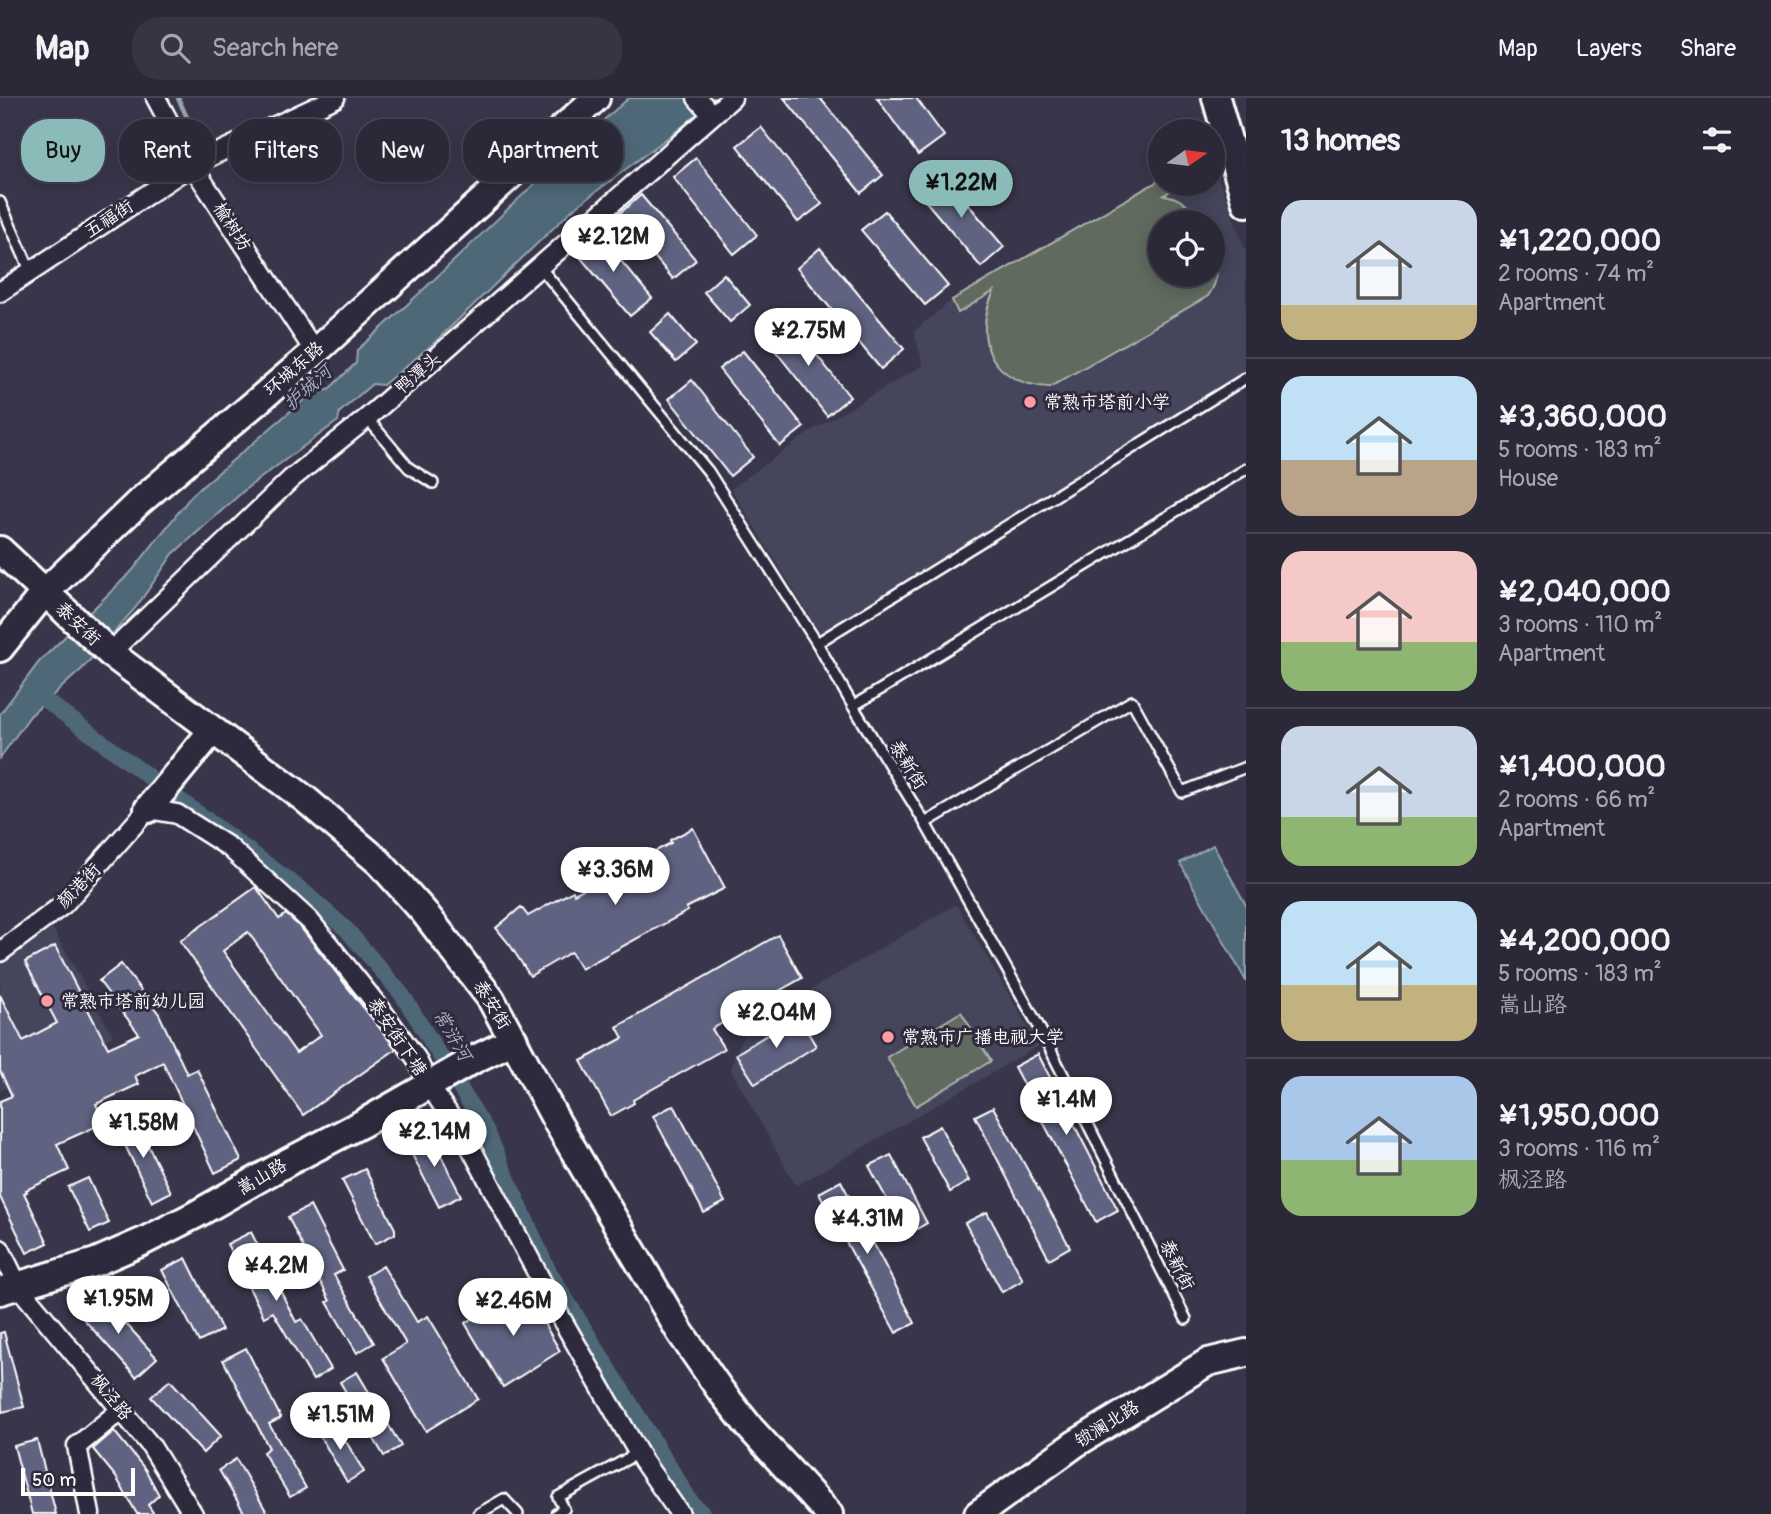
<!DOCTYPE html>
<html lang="en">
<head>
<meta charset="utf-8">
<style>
	:root { --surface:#2b2838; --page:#373443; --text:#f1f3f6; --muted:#a6a6ae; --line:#474453; --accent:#8bbbb9 }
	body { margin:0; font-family:Pangolin,"LXGW WenKai TC",sans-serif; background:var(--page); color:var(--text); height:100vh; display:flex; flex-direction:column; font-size:26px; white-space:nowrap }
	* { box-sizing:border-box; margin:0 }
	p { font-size:23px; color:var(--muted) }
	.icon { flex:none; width:38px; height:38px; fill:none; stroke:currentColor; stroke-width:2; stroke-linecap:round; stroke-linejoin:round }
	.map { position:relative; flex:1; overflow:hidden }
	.sheet { display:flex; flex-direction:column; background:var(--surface); width:525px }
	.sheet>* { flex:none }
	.guide { position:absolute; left:21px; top:21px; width:665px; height:63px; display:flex; gap:14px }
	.needle { width:46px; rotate:76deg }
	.fabs { position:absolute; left:1148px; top:21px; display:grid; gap:14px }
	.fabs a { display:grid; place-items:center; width:77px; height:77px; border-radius:50%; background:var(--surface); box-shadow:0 4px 18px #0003,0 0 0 2px var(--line); font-size:35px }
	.scale { position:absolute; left:21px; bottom:18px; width:114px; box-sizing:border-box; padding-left:7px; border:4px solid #fff; border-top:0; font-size:19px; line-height:24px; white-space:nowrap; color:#fff; -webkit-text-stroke:5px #2f2a3d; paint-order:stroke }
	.price { position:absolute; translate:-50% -60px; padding:0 16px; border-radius:24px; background:#fff; color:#222; font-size:23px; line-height:46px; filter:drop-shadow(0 2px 4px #0008) }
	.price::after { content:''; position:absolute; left:50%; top:42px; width:21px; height:16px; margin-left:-10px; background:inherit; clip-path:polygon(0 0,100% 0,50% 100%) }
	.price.selected { background:var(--accent); color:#111 }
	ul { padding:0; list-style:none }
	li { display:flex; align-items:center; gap:21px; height:175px; padding:0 35px }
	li+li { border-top:2px solid var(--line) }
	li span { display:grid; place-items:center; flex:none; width:196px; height:140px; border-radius:21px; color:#555 }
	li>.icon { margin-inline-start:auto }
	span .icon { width:84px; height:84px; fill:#fffc; stroke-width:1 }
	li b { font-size:30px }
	h2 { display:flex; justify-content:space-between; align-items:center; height:84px; padding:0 35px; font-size:30px }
	.pill { padding:0 24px; border-radius:28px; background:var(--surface); box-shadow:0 4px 18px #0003,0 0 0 2px var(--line); font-size:24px; line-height:63px }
	.pill.selected { background:var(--accent); color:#111 }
	header { display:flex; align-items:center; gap:42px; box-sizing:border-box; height:98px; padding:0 35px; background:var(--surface); border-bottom:2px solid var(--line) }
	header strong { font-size:33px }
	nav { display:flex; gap:38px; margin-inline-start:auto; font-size:24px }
	.search { width:490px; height:63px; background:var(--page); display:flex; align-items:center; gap:18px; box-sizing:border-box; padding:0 24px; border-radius:28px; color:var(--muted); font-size:26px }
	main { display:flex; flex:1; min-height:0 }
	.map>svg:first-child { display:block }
</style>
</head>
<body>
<header>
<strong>Map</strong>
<div class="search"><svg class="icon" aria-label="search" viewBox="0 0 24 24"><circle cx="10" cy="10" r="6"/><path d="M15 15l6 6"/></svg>Search here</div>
<nav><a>Map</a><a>Layers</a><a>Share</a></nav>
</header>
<main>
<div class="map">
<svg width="1246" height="1416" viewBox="0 0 1246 1416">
	<rect width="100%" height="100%" fill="#39364b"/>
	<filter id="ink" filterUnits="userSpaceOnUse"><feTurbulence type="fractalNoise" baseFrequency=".0143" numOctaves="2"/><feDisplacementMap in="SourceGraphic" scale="14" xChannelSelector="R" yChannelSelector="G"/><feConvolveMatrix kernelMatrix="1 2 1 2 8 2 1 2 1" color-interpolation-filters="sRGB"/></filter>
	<g filter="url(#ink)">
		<g fill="#44445b" fill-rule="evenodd">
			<path d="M1213 64 1246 154V275L822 538 731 391 811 333 923 267 914 233 952 202 1160 82V86H1213ZM1160 124H1213V177H1160Z"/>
			<polygon points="956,806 1039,948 796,1088 730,970 746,930"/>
			<polygon points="52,829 113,938 0,993 0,867"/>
		</g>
		<g fill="#606b5f" stroke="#b0b5af" stroke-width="2">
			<path d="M1160 82V86H1173L1175 90 1164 97C1182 99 1191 111 1202 124H1160V177H1213V145C1217 165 1221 180 1208 198L1050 289C992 286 971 243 994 193L958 215 952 202Z"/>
			<polygon points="961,914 991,963 916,1008 887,959"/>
		</g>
		<g fill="#4f6878" stroke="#95a4ae" stroke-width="2">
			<path d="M629 0H715L687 25 573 111 433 246 383 287 372 286 340 314 338 323 247 390 173 456 137 508 83 570 30 618 0 660V616L39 564 132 473 192 397 313 294 328 292 356 265 357 252C450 171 535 80 629 0Z"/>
			<polygon points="1213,747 1246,807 1246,883 1180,765"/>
		</g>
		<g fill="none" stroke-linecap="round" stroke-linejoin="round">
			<polyline stroke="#95a4ae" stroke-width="4.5" points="178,0 198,43"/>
			<polyline stroke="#4f6878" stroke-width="16" points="33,593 303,793 347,832 403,898 486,1032 548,1172 691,1404 703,1416"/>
		</g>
		<g fill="#5f6481" stroke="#fff" stroke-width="2" fill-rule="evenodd">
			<polygon points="784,0 820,0 883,77 861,95"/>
			<polygon points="877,0 916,0 944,38 918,57"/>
			<polygon points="761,29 822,106 798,124 737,48"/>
			<polygon points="696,60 757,137 734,156 673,79"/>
			<polygon points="941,74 1004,149 981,169 918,94"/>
			<polygon points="641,97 696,162 673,181 619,116"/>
			<polygon points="885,113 948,188 925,207 861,132"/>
			<polygon points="597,134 652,200 630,218 575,153"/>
			<polygon points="820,150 904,251 881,271 797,170"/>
			<polygon points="724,176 750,207 730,224 704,194"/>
			<polygon points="670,216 696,247 676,264 650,234"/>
			<polygon points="789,222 850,299 827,318 766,241"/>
			<polygon points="743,253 804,329 780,348 719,271"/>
			<polygon points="692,282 753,359 730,378 669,301"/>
			<polygon points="693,730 725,790 686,810 688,813 581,871 571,854 530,878 510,847 496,830 521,809 528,818 573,793 574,796 671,745 670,742"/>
			<path d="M256 789 279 821 286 816 301 830 396 951 303 1017 180 843ZM248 834 321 937 296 955 223 853Z"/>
			<polygon points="778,837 802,880 712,931 724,951 633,1002 634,1005 611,1018 581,963 623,940 617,929"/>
			<polygon points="55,848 108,950 139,936 99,883 121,866 159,916 187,976 197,971 241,1062 215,1075 163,964 135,978 139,986 96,1006 104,1025 57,1046 69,1072 26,1092 27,1094 24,1095 48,1145 27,1155 0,1099 0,1003 12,998 0,973 0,897 23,943 57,925 25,864"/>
			<polygon points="798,918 816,948 755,986 736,956"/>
			<polygon points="1038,956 1118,1112 1096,1124 1014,969"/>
			<polygon points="674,1007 725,1104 704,1115 653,1018"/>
			<polygon points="993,1009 1070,1149 1049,1161 975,1018"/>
			<polygon points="134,1019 171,1094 152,1104 116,1028"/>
			<polygon points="940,1028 969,1083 950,1094 920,1039"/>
			<polygon points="429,1033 461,1098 439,1109 406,1045"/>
			<polygon points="891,1057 927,1125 906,1137 869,1068"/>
			<polygon points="365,1071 395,1131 395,1136 375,1146 342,1082"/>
			<polygon points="88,1080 109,1125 90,1134 68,1089"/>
			<polygon points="841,1083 915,1225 896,1235 819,1095"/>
			<polygon points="310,1108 343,1172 334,1177 374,1245 357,1255 327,1204 330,1203 288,1119"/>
			<polygon points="987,1114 1023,1182 1002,1194 965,1125"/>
			<polygon points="251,1134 296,1224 302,1221 331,1271 313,1282 273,1214 264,1219 227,1146"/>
			<polygon points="186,1160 222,1232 199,1244 162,1172"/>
			<polygon points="383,1168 417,1224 428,1218 478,1301 426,1333 383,1260 406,1246 366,1178"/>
			<polygon points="524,1191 560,1253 503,1289 465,1225"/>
			<polygon points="101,1198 157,1260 136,1279 80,1217"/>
			<polygon points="4,1234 24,1309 2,1314 0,1235"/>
			<polygon points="246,1250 281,1320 269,1326 306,1390 290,1399 263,1354 269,1350 223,1262"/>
			<polygon points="357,1274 401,1348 384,1358 340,1284"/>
			<polygon points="170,1282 221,1338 203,1355 151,1299"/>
			<polygon points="334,1323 364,1374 347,1384 317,1333"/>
			<polygon points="114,1333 145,1371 159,1397 148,1407 154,1416 137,1416 116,1379 93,1351"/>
			<polygon points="37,1342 56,1416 32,1416 14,1348"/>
			<polygon points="236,1361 268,1416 245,1416 219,1372"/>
		</g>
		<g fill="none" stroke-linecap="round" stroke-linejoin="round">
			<g stroke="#fff" stroke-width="14">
				<g id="lane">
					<polyline points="0,104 30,172"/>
					<polyline points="540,169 708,373 817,545 853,608 925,725 1038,927 1186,1221"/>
					<polyline points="367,320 409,370 433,385"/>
					<polyline points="817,545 1246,280"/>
					<polyline points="853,608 1246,371"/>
					<polyline points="925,725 1132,603 1182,694 1246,669"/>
					<polyline points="478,1416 504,1401 518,1416"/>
					<polyline points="556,1416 564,1411 558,1399 638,1355"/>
				</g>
			</g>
			<g stroke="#fff" stroke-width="23">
				<g id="street">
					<polyline points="156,0 192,67 315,254"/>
					<polyline points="697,0 712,17"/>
					<polyline points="0,194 192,67 335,0"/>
					<polyline points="110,555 291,381 367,320 732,0"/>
					<polyline points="0,854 64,806 148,711 177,716 229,749 310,823 382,913 416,960 429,987 470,1048 561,1220 643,1363 680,1416"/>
					<polyline points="0,1151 18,1188 151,1348 193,1416"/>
					<polyline points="90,1416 77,1348 121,1312"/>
				</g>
			</g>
			<g stroke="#fff" stroke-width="32">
				<g id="secondary">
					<polyline points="1216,0 1246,105"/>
					<polyline points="0,452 110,555 305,701 379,764 424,814 491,901 557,1024 680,1234 720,1292 751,1331 829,1416"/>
					<polyline points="0,550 44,495 138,405 315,254 596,0"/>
					<polyline points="148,711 212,633"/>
					<polyline points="0,1193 96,1164 142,1144 195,1117 288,1064 363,1025 475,961 514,942"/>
					<polyline points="978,1416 1075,1346 1208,1264 1246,1255"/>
				</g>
			</g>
			<use href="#lane" stroke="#2f2a3d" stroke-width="9"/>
			<use href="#street" stroke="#2f2a3d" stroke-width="18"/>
			<use href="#secondary" stroke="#2f2a3d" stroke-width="26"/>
		</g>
	</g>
	<g fill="#ff9aa2" stroke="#2f2a3d" stroke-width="2.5">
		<circle cx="1030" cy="304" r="7"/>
		<circle cx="47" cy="903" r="7"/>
		<circle cx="888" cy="939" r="7"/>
	</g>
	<g text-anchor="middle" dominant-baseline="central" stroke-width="6" stroke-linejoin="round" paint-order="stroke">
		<g font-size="18" fill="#fff" stroke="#2f2a3d">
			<text transform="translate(109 121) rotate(-33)">五福街</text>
			<text transform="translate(232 129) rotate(57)">榆树坊</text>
			<text transform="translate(294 271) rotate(-41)">环城东路</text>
			<text transform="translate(418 275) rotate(-41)">鸭潭头</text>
			<text transform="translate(78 526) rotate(43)">泰安街</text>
			<text transform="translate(908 667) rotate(58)">泰新街</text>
			<text transform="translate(79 788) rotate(-46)">颜港街</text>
			<text transform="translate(492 907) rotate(58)">泰安街</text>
			<text transform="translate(397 939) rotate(56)">泰安街下塘</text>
			<text transform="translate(262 1079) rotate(-30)">嵩山路</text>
			<text transform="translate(1177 1167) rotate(63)">泰新街</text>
			<text transform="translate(111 1299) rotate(51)">枫泾路</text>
			<text transform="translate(1107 1326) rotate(-32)">锁澜北路</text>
		</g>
		<g font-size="18" fill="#fff" stroke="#2f2a3d" text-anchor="start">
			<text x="1044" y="304">常熟市塔前小学</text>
			<text x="61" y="903">常熟市塔前幼儿园</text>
			<text x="902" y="939">常熟市广播电视大学</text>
		</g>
		<g font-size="19" font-style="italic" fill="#a7b4bc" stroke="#2f2a3d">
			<text transform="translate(308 290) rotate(-42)">护城河</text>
			<text transform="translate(452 937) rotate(59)">常浒河</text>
		</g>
	</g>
</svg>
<div class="fabs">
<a><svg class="needle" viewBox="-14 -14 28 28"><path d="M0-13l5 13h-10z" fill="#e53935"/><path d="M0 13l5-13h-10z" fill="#a6a6ae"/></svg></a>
<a><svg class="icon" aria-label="locate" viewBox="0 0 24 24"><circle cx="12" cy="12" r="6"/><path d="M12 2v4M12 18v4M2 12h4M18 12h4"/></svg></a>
</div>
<div class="scale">50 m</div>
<b class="price selected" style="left:961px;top:122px">¥1.22M</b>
<b class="price" style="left:613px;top:176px">¥2.12M</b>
<b class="price" style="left:808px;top:270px">¥2.75M</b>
<b class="price" style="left:615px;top:809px">¥3.36M</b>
<b class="price" style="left:776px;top:952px">¥2.04M</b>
<b class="price" style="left:1066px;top:1039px">¥1.4M</b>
<b class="price" style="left:143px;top:1062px">¥1.58M</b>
<b class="price" style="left:434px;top:1071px">¥2.14M</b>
<b class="price" style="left:867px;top:1158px">¥4.31M</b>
<b class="price" style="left:276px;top:1205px">¥4.2M</b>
<b class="price" style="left:118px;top:1238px">¥1.95M</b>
<b class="price" style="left:513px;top:1240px">¥2.46M</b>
<b class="price" style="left:340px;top:1354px">¥1.51M</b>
<div class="guide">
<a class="pill selected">Buy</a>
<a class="pill">Rent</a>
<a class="pill">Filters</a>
<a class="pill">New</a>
<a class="pill">Apartment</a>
</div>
</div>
<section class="sheet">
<h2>13 homes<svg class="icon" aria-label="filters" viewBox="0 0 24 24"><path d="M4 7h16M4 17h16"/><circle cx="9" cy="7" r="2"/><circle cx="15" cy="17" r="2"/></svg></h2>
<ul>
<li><span style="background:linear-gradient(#c9d6e8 75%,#c2b280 0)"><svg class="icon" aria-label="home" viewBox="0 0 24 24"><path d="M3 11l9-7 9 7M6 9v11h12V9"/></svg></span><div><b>¥1,220,000</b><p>2 rooms · 74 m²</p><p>Apartment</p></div></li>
<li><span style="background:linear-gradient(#bfe0f5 60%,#b9a48a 0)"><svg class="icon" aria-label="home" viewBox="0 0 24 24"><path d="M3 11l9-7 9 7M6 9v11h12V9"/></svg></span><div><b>¥3,360,000</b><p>5 rooms · 183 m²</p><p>House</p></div></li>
<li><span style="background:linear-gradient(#f6c9c9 65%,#8fb573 0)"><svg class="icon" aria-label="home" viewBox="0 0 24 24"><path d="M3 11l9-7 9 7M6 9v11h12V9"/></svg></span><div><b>¥2,040,000</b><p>3 rooms · 110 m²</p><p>Apartment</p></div></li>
<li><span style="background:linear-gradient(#c9d6e8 65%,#8fb573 0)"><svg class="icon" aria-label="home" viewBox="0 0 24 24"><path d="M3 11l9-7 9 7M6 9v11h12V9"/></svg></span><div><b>¥1,400,000</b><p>2 rooms · 66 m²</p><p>Apartment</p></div></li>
<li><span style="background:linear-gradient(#bfe0f5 60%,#c2b280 0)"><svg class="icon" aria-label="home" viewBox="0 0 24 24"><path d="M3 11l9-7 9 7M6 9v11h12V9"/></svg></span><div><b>¥4,200,000</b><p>5 rooms · 183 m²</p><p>嵩山路</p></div></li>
<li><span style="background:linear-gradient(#a9c7e8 60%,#8fb573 0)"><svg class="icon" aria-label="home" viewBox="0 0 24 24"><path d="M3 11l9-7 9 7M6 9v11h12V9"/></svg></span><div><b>¥1,950,000</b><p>3 rooms · 116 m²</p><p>枫泾路</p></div></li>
</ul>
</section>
</main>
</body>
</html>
